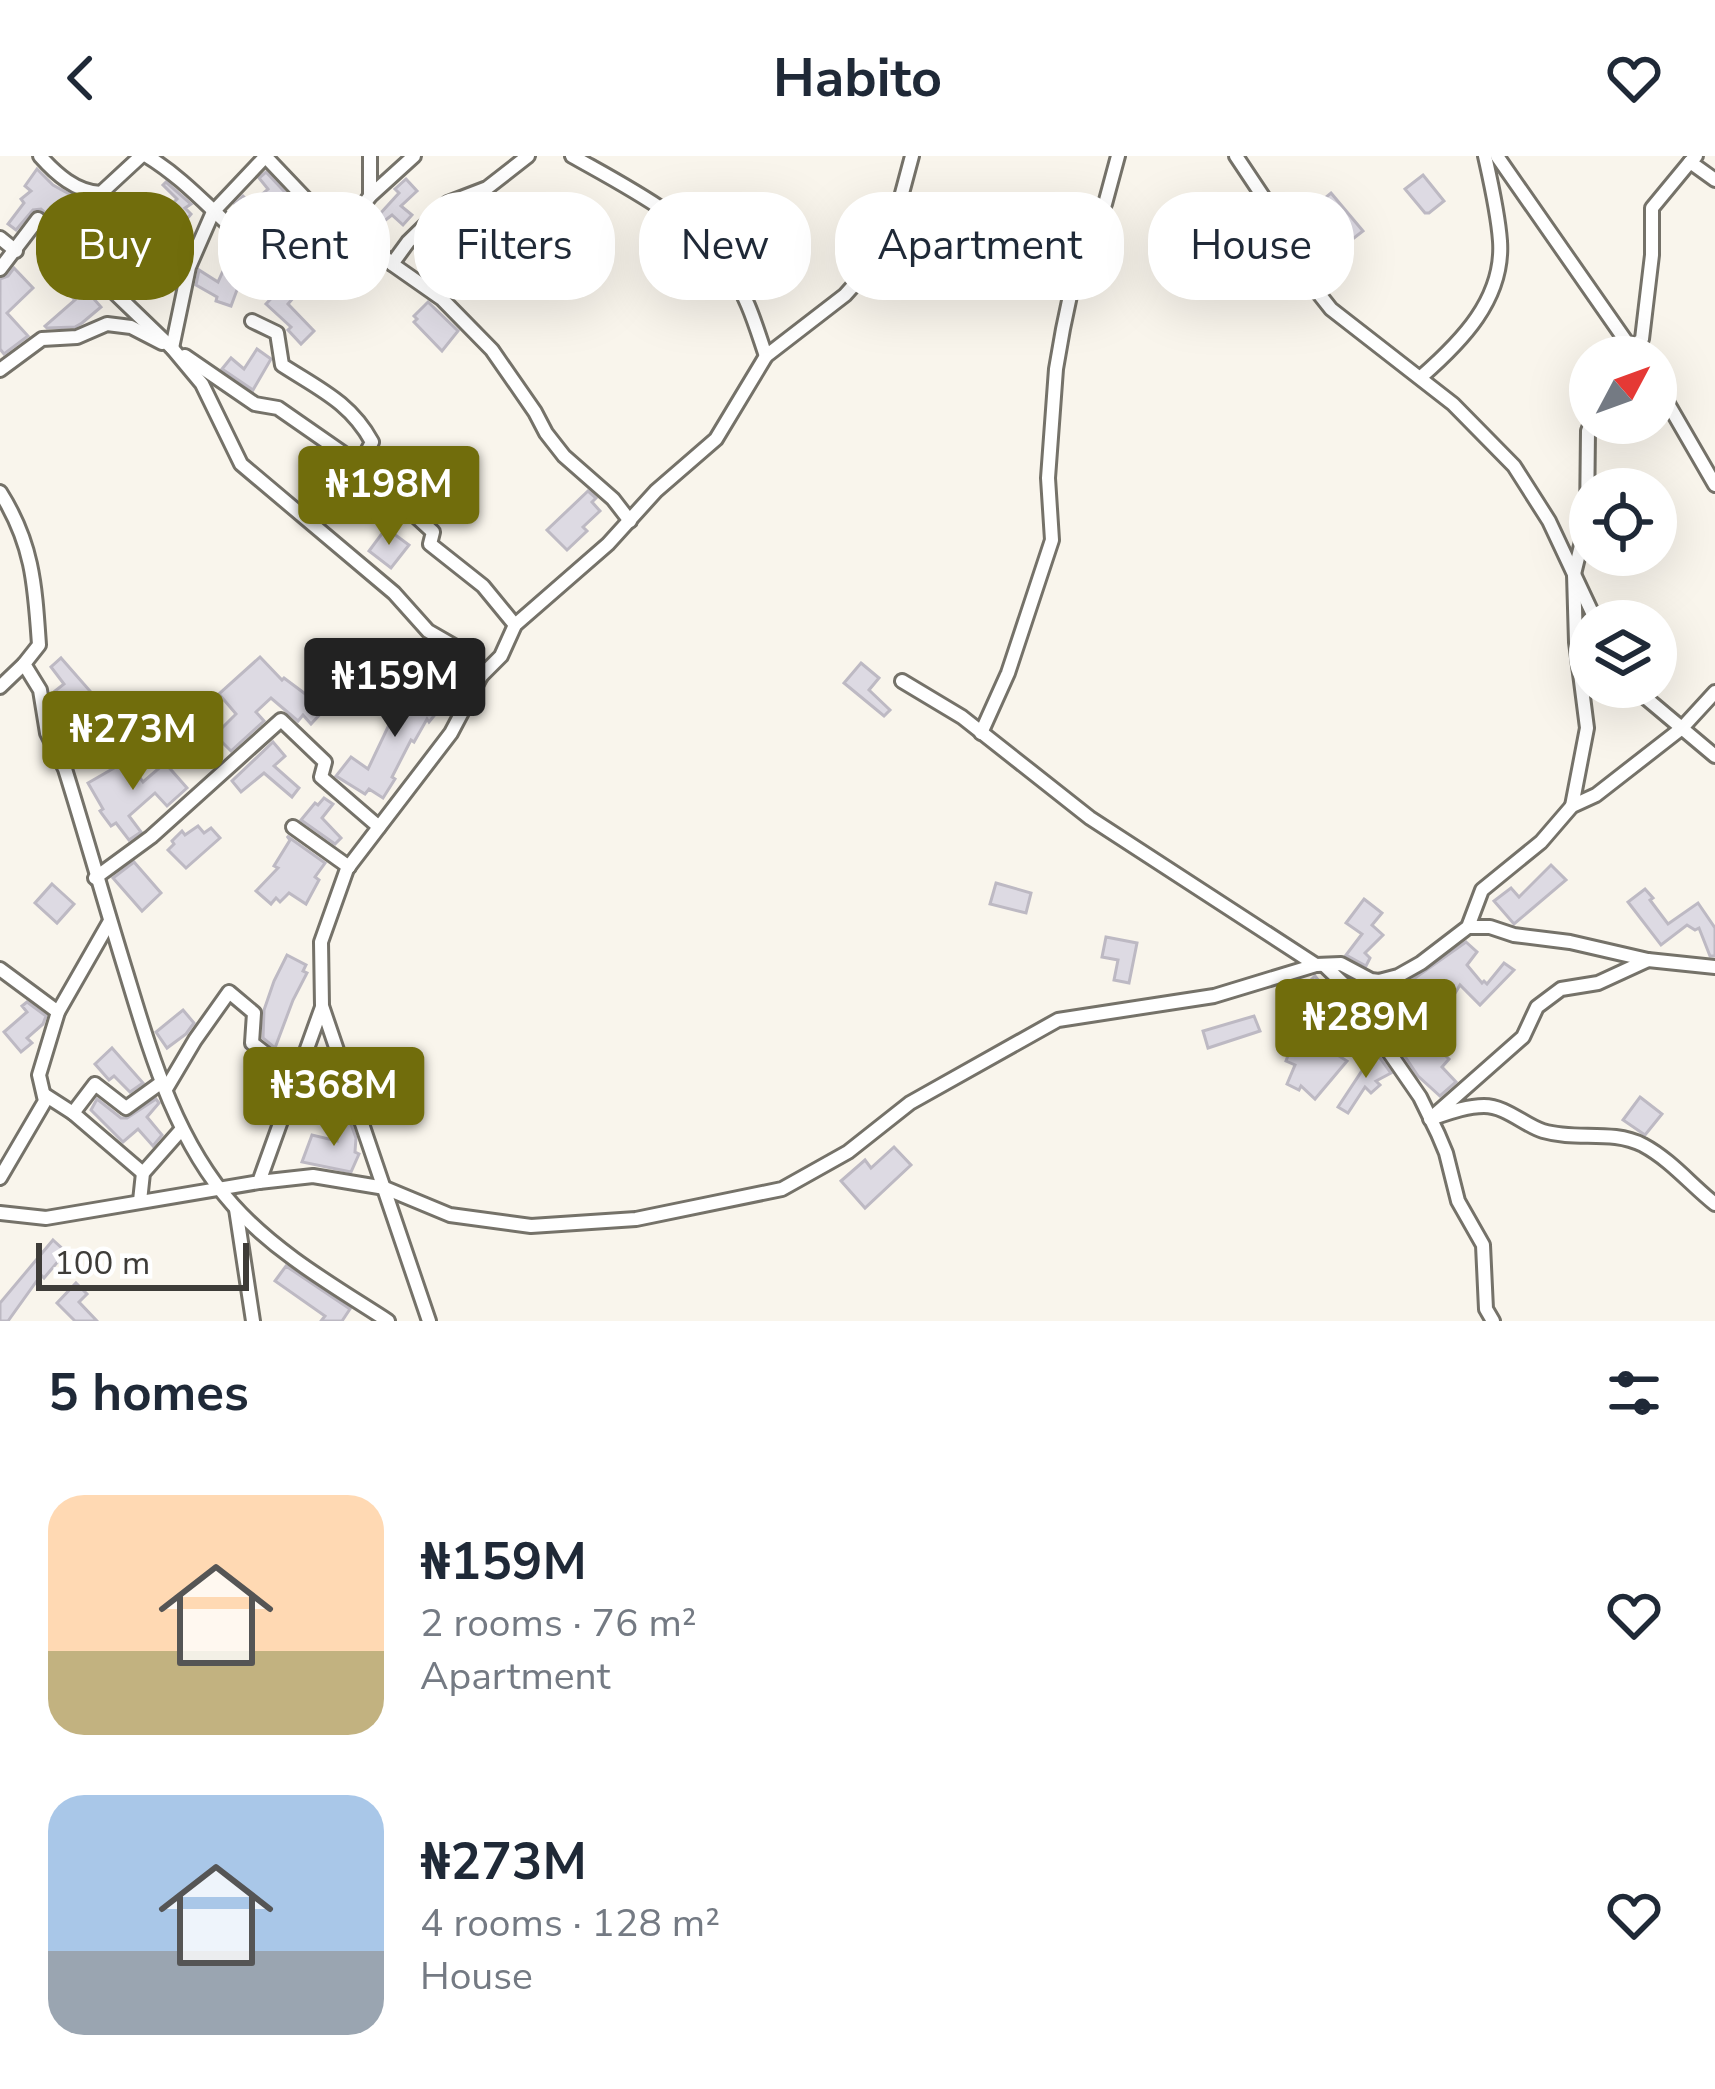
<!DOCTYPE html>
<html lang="en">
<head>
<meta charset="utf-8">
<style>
	:root { --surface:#fff; --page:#f2f2f3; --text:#1f2937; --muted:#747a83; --accent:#716d0c }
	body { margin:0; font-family:"Nunito Sans",sans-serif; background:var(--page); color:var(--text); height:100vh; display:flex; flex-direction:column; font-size:45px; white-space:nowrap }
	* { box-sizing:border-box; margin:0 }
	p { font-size:39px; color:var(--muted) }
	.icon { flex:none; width:66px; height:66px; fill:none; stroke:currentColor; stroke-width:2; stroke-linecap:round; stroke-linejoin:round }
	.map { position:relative; height:1165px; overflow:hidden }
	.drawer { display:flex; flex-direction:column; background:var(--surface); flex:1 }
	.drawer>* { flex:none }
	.hud { position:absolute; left:36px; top:36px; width:1644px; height:108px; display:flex; gap:24px }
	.needle { width:78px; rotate:49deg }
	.tools { position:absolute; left:1569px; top:180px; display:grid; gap:24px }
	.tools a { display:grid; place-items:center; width:108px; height:108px; border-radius:50%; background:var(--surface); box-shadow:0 12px 48px #0002; font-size:60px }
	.scale { position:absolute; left:36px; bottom:30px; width:213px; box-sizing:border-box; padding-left:12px; border:6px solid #3e3c38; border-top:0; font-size:33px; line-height:42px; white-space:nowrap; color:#3e3c38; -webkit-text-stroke:9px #fff; paint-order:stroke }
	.price { position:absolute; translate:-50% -102px; padding:0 27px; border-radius:12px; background:var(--accent); color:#fff; font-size:39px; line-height:78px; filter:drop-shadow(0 3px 6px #0008) }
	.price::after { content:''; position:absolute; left:50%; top:72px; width:36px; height:27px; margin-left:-18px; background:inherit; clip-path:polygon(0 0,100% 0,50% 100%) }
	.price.current { background:#222; color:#fff }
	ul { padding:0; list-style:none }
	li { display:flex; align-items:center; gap:36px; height:300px; padding:0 48px }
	li span { display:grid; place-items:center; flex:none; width:336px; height:240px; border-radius:36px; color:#555 }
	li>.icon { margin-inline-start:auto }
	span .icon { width:144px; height:144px; fill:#fffc; stroke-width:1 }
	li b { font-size:51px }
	h2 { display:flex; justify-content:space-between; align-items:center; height:144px; padding:0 48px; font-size:51px }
	.pill { padding:0 42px; border-radius:48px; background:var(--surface); box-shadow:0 12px 48px #0002; font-size:42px; line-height:108px }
	.pill.current { background:var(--accent); color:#fff }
	header { display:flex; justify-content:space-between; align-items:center; height:156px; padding:0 48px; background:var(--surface); font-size:54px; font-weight:700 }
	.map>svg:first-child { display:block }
</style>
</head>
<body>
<header><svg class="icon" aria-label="back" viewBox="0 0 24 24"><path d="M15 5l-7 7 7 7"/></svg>Habito<svg class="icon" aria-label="heart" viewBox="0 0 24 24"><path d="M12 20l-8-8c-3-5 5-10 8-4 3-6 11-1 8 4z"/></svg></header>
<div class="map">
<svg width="1715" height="1165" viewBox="0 0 1715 1165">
	<rect width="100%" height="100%" fill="#f9f5ec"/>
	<g fill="#dddae3" stroke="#bdb9c3" stroke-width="3">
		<polygon points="37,13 53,29 71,39 65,48 71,51 55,65 41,53 33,54 16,74 8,68 24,47 21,43 31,35 25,30"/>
		<polygon points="266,16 297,49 288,58 278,47 256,66 235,48 243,40 251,48 268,33 259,22"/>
		<polygon points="1423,19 1444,45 1429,57 1425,57 1405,33"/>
		<polygon points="406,23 417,35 401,50 412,59 403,69 392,59 383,66 378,60 399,37 395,33"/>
		<polygon points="166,26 191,48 185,52 191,58 172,81 185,94 169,110 141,81 171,54 169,51 177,43 163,29"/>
		<polygon points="1331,37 1363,75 1345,89 1314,51"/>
		<polygon points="82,57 115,74 102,85 118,91 114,104 86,95 92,80 75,71"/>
		<polygon points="319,75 341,98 292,140 294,141 288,148 314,175 301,188 288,174 291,171 266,148 282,131 272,121"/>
		<polygon points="1015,79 1040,98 1026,115 1030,118 1016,138 1006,131 1009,126 1003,121 1016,102 1004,93"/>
		<polygon points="235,89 258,107 241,123 231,150 216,145 217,141 196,129 199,114 218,126"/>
		<polygon points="14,112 33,132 7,157 28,180 4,198 0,193 0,123 8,120"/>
		<polygon points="71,113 82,123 79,126 101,151 82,167 75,171 47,172 45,170 75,144 57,126"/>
		<polygon points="428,146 458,175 442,195 414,166 417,163 414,160"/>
		<polygon points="257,193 271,203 253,234 222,213 231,202 244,213"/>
		<polygon points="588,335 596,342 592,346 600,355 583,371 587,375 567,394 547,374"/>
		<polygon points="386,372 409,389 391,412 369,395"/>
		<polygon points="260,501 282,524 284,522 308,540 323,555 311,568 303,559 298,565 271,542 256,556 264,565 231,595 215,579 236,558 219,538"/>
		<polygon points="61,502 104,551 82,569 55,535 64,528 51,511"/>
		<polygon points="410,505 426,526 447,544 429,566 427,563 414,586 411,584 392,621 395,623 383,642 369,633 365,638 336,620 351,601 368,613 396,554 407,560 422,542 405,521 407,519 402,513"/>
		<polygon points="861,507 879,522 869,534 890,554 884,560 844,527"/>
		<polygon points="273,586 285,600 274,610 299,632 292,641 264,617 241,636 232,625"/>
		<polygon points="128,604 143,626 165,607 187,632 167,650 155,637 129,660 141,676 129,684 116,667 111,670 102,658 100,655 103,653 88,627"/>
		<polygon points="324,642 333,648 322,662 341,682 335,688 301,664 315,647 318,649"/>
		<polygon points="198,670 204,677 211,672 220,682 186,712 168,694 174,688 172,685 182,675 185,679"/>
		<polygon points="287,680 325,707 315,721 319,724 306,748 289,737 280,746 276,742 271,748 256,735 278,712 274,710 290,684"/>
		<polygon points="134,706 161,737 142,755 113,722"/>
		<polygon points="1551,709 1566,724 1514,768 1494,745 1511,732 1519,741"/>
		<polygon points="996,727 1031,737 1026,757 990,748"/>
		<polygon points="52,728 74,748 57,767 35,747"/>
		<polygon points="1645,733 1653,742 1650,744 1668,768 1698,747 1715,772 1715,800 1710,800 1699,772 1695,774 1687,769 1661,789 1628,746"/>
		<polygon points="1364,743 1382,757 1372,769 1383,779 1365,797 1370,802 1366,810 1346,799 1362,778 1346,767"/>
		<polygon points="1106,781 1137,787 1129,827 1114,824 1118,804 1102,801"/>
		<polygon points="1466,786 1477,796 1467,809 1482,827 1484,825 1487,828 1504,807 1514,814 1480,849 1460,829 1448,849 1397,868 1391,851 1422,836 1412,824"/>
		<polygon points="287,799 306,809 303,815 307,817 293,844 275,892 263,882 264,854 274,825"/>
		<polygon points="1315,820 1344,856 1328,893 1347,905 1315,943 1301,930 1299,934 1287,928 1295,909 1286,905 1290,894 1294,895 1298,884 1304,886 1311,867 1292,843"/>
		<polygon points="27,846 46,860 43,868 27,882 32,887 21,896 4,876 27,856 22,850"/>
		<polygon points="1451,850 1454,852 1433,888 1449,903 1442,911 1456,926 1440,940 1418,920 1402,896 1409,893"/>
		<polygon points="183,854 194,867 186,878 167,892 156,876"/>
		<polygon points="1254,860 1260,875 1208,892 1203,875"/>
		<polygon points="112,892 143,927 130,936 114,920 109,924 95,908"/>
		<polygon points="1375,895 1391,917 1376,925 1380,929 1371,937 1365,931 1348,957 1338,951"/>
		<polygon points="1640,941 1662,958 1645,979 1623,964"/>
		<polygon points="97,943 121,962 127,962 156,943 159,947 147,961 162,979 153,990 138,973 123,986 91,954"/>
		<polygon points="339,959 348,960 356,982 355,996 359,998 351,1016 302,1006 312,979 337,985"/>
		<polygon points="894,991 911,1009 865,1052 841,1025 865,1004 871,1012"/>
		<polygon points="53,1084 66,1096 44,1122 41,1119 8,1165 0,1165 0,1147"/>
		<polygon points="286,1110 350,1153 342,1165 321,1165 325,1160 275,1125"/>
		<polygon points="76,1127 87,1138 79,1146 97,1165 75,1165 57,1147"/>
	</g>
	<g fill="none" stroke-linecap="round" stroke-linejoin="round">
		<g stroke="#757269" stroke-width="18">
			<g id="minor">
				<path d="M40 0C56 18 76 36 101 37L141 0"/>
				<path d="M147 0C195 29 227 75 274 105L321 59 350 68 392 108 442 143 492 194 535 256 546 277 564 300 613 343 630 365"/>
				<polyline points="265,0 321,59"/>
				<polyline points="370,0 370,40"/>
				<path d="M572 0C627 31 691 63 729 115 748 141 756 171 766 200"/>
				<polyline points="1236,0 1280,66 1308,124 1331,153 1453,248 1514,310 1549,365 1596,465"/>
				<polyline points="1497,0 1637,201"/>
				<polyline points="1696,0 1690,6 1715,24"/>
				<polyline points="350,68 370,40 414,0"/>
				<polyline points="0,82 16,95"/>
				<polyline points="392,108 408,86 448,47 487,32 528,0"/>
				<polyline points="0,113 38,63 172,192 202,228 241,308 394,437 428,475 461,494 481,520"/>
				<path d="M252 165 277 177 282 209C319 233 350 246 372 286L360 309"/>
				<polyline points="172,192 189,111 213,56 265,1"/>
				<polyline points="185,200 255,248 278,252 360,309 433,376 430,388 483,430 515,469"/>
				<polyline points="1622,201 1642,183 1652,99 1652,52 1690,6"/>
				<polyline points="0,214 42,183 77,181 107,168 131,171 162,187"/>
				<path d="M1421 221C1461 186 1504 143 1500 85 1498 57 1491 27 1485 0"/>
				<polyline points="1656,227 1715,329"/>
				<path d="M0 336C33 388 35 430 39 489L24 508 40 534 47 577 65 613C86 680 105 748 126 816 151 898 175 984 233 1049 276 1097 334 1130 388 1165"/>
				<polyline points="902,525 962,561 1090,662 1316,809"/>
				<polyline points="0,531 24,508"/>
				<polyline points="1639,531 1646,542 1715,600"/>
				<polyline points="981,577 1008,517 1052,384 1048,322 1056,213 1063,173 1086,64 1105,48 1118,0"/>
				<polyline points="1572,650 1587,572 1576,486 1574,418 1587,365 1588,275 1591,267"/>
				<polyline points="293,671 349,711"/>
				<polyline points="95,722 151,681 281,564 325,606 321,621 379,671"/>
				<path d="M1468 771H1490L1514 779 1570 786 1648 804 1598 827 1561 833 1537 851 1523 881 1430 963C1448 957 1466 950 1484 950 1506 950 1524 969 1543 975 1577 985 1611 973 1643 989 1671 1004 1691 1029 1715 1048"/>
				<polyline points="1648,804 1715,811"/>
				<polyline points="1325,810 1355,839 1369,867 1420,941 1438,978 1446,997 1458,1045 1483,1089 1486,1153 1493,1165"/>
				<polyline points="0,813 58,856"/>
				<polyline points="166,933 195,884 229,836 254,857 252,887 297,922"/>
				<polyline points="45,939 73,957 143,1017"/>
				<polyline points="73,957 95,928 126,952 162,926"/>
				<polyline points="0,1022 45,945 39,919 58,856 110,765"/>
				<polyline points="259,1026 313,1020 385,1032 450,1059 531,1070 636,1063 782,1033 848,996 910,947 1058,864 1214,840 1316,809 1341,808 1371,824 1379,825 1398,820 1421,807 1468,771 1482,734 1541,686 1572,650 1596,639 1682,572 1715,536"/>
				<polyline points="140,1045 143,1017 181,974"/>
				<polyline points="236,1053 253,1165"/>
				<polyline points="0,1057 46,1062 259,1026 322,851"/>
				<polyline points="429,1165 322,850 321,786 347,713 451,577 481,520 501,500 515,469 608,388 656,335 716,283 766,200 845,139 880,100 897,56 912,0"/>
			</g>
		</g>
		<use href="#minor" stroke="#fff" stroke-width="12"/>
	</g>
</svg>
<div class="tools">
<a><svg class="needle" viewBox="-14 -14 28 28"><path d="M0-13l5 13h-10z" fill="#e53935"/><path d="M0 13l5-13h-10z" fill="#747a83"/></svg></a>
<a><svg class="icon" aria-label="locate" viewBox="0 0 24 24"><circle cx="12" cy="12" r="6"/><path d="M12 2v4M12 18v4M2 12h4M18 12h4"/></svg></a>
<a><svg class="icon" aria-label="layers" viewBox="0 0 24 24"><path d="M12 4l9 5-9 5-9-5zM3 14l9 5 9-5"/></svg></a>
</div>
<div class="scale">100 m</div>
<b class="price" style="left:389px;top:392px">₦198M</b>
<b class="price current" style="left:395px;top:584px">₦159M</b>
<b class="price" style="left:133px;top:637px">₦273M</b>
<b class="price" style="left:1366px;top:925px">₦289M</b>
<b class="price" style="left:334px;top:993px">₦368M</b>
<div class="hud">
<a class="pill current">Buy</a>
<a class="pill">Rent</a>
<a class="pill">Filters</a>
<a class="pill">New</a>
<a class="pill">Apartment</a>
<a class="pill">House</a>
</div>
</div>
<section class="drawer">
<h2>5 homes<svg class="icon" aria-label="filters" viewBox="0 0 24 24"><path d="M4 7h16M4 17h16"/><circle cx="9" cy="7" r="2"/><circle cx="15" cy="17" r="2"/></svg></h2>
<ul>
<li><span style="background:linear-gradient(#ffd9b3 65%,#c2b280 0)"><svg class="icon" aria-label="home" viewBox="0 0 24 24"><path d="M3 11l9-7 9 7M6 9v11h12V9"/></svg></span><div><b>₦159M</b><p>2 rooms · 76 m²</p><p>Apartment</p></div><svg class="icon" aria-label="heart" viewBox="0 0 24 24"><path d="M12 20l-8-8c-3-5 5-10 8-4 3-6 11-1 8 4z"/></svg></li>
<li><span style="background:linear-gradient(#a9c7e8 65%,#9aa5b1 0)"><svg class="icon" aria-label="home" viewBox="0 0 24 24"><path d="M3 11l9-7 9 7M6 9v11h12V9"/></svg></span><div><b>₦273M</b><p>4 rooms · 128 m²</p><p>House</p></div><svg class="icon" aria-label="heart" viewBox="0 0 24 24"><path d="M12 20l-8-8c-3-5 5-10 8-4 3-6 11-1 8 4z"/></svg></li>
</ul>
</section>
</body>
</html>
